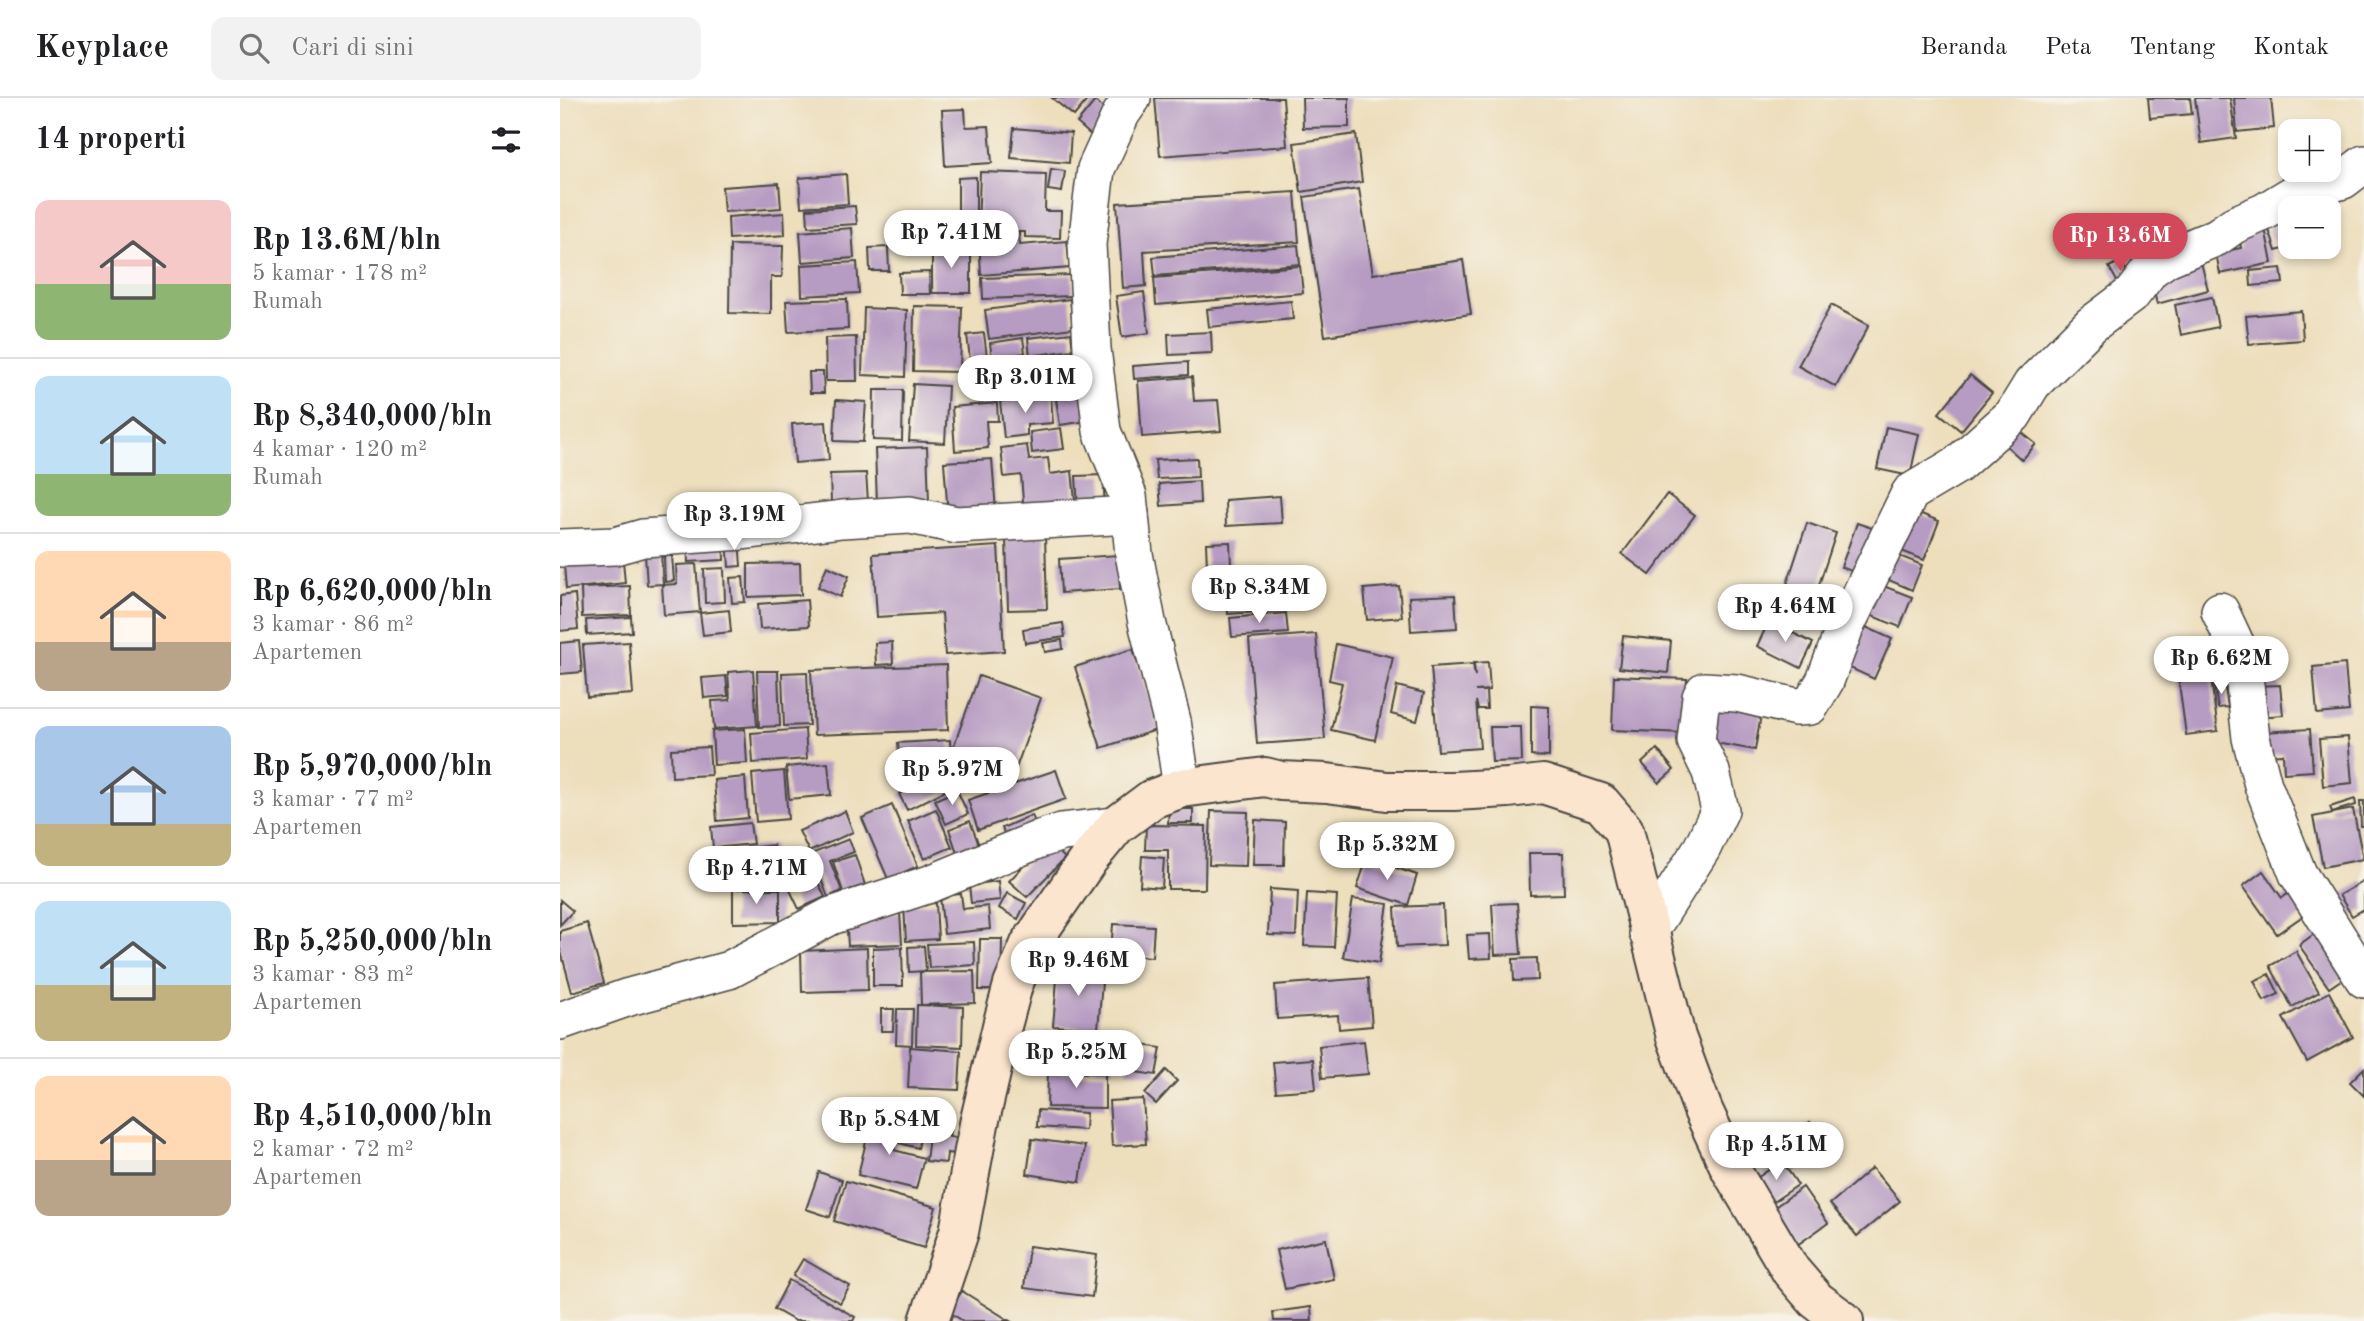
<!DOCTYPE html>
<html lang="id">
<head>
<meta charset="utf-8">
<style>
	:root { --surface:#fff; --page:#f2f2f2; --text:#202124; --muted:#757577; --line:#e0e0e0; --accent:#d1495b }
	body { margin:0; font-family:"Old Standard TT",serif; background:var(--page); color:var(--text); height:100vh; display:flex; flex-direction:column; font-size:26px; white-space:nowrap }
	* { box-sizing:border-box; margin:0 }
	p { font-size:23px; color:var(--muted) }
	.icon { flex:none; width:38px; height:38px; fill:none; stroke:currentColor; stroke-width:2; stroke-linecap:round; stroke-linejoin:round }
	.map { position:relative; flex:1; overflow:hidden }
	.details { display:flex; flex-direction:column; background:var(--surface); width:560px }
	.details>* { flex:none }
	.fabs { position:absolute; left:1718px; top:21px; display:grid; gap:14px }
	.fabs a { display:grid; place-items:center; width:63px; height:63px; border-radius:14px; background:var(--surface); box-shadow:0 4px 10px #0003; font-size:35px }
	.price { position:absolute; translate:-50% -60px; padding:0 16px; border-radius:24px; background:#fff; color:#222; font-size:23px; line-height:46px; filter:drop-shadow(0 2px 4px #0008) }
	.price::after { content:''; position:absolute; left:50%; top:42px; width:21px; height:16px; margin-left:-10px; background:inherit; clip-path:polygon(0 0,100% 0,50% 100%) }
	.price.current { background:var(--accent); color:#fff }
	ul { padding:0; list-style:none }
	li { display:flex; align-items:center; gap:21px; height:175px; padding:0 35px }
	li+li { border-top:2px solid var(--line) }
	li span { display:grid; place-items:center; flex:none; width:196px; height:140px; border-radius:14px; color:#555 }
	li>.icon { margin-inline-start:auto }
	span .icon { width:84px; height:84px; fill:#fffc; stroke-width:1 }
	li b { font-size:30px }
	h2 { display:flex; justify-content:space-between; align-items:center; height:84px; padding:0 35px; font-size:30px }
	header { display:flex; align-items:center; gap:42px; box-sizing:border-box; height:98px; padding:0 35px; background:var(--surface); border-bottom:2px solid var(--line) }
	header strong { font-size:33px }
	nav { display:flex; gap:38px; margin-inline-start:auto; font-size:24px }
	.search { width:490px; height:63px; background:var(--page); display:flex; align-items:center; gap:18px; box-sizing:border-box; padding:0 24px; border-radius:14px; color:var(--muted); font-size:26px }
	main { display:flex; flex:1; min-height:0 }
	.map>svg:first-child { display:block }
</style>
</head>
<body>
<header>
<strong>Keyplace</strong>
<div class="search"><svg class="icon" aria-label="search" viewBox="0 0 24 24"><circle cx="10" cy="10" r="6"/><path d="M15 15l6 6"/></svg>Cari di sini</div>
<nav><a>Beranda</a><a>Peta</a><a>Tentang</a><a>Kontak</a></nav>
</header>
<main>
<section class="details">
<h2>14 properti<svg class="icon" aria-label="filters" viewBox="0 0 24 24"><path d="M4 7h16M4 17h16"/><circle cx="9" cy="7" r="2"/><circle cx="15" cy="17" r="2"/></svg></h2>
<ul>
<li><span style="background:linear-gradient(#f6c9c9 60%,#8fb573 0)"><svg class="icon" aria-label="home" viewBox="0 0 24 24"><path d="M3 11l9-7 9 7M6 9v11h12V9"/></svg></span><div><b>Rp 13.6M/bln</b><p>5 kamar · 178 m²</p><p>Rumah</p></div></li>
<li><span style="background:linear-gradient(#bfe0f5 70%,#8fb573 0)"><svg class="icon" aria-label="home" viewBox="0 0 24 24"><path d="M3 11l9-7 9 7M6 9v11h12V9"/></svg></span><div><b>Rp 8,340,000/bln</b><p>4 kamar · 120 m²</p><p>Rumah</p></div></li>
<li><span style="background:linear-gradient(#ffd9b3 65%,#b9a48a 0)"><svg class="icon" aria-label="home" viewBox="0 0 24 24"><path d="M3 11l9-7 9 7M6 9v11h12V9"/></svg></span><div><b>Rp 6,620,000/bln</b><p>3 kamar · 86 m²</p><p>Apartemen</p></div></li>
<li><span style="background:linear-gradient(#a9c7e8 70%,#c2b280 0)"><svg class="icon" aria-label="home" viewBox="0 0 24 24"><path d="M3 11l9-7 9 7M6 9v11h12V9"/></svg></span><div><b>Rp 5,970,000/bln</b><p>3 kamar · 77 m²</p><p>Apartemen</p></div></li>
<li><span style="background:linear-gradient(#bfe0f5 60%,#c2b280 0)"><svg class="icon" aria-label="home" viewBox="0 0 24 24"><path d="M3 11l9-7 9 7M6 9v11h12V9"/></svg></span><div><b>Rp 5,250,000/bln</b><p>3 kamar · 83 m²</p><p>Apartemen</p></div></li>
<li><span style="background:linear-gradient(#ffd9b3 60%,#b9a48a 0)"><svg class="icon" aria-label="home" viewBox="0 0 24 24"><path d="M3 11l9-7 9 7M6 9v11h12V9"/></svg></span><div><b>Rp 4,510,000/bln</b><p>2 kamar · 72 m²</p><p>Apartemen</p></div></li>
</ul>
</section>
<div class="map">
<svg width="1804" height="1223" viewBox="0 0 1804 1223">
	<rect width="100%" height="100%" fill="#f7f3e8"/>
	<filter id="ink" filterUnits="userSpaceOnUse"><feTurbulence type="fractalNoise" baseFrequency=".0143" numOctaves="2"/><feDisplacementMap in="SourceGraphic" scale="14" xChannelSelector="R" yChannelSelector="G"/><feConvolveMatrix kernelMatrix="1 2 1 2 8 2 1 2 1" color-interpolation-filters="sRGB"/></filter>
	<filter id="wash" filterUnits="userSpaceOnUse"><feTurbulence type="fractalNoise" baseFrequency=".00686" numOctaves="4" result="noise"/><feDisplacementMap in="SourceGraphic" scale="28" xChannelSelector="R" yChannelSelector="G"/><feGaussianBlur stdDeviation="1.57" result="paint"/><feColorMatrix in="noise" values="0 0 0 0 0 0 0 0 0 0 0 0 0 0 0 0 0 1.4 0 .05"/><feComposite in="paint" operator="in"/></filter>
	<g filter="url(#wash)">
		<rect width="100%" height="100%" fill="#eddebc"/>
		<g id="blocks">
			<g fill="#b69bc2">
				<polygon points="492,0 529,0 514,18"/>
				<polygon points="595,0 723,0 727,48 600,58"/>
				<polygon points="742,0 789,0 789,29 743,30"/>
				<polygon points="1588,0 1630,0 1632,16 1590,20"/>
				<polygon points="1635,0 1670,0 1676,40 1641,45"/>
				<polygon points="1674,0 1711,0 1714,30 1677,34"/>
				<polygon points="535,3 550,16 532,38 517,25"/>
				<polygon points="405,11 406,29 429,28 432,65 385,68 382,12"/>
				<polygon points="454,30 511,35 509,65 451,60"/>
				<polygon points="796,36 802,84 741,94 734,45"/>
				<polygon points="491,71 505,73 502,94 488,92"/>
				<polygon points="420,74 486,76 485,113 501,113 500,140 465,139 465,134 418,133"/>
				<polygon points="286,76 288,106 241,109 239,80"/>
				<polygon points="416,79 416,128 398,128 398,80"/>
				<polygon points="219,85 221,110 164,114 162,89"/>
				<polygon points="799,91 813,176 903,162 911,216 765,238 744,99"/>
				<polygon points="735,94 739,144 584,153 586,188 563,190 557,105"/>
				<polygon points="295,108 297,126 248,129 247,111"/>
				<polygon points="224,115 225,137 169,141 168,119"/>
				<polygon points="1731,115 1731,149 1716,153 1706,123"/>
				<polygon points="1704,125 1712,165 1660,176 1656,155 1681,150 1678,131"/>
				<polygon points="292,130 294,160 242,164 240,134"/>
				<polygon points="459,134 460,147 507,143 510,170 421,177 419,137"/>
				<polygon points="170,147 223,148 222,179 211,179 211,216 169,215"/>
				<polygon points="738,147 740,166 595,178 593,159"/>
				<rect x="372" y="148" width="39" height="47"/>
				<polygon points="328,149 329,173 310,173 309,150"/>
				<polygon points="1561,163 1571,181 1559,187 1549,169"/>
				<polygon points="297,164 299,195 242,198 241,167"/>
				<polygon points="1641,164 1648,192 1597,206 1590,178"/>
				<polygon points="740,168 743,195 596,207 594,180"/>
				<polygon points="1721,170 1723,185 1691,188 1690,173"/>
				<polygon points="369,174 370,196 340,196 339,175"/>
				<polygon points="512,177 513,198 423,201 422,180"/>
				<polygon points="584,194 589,235 562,239 556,198"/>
				<polygon points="1652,199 1658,229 1621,237 1615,207"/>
				<polygon points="287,201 288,231 228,234 226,203"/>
				<polygon points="510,201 513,230 429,241 425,212"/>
				<polygon points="731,203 733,221 649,229 647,211"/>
				<polygon points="1271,207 1309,227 1276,289 1238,268"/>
				<polygon points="354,208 402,209 400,274 353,273"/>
				<polygon points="304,210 347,212 345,279 302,277"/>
				<polygon points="1741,213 1743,242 1689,246 1686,218"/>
				<polygon points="651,234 652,255 609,257 608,236"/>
				<polygon points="424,235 432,299 415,301 407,237"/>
				<polygon points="511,235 513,252 470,258 468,240"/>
				<polygon points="296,239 297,283 266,283 265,240"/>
				<polygon points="463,240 465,255 432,261 430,245"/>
				<polygon points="520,255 524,285 456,293 452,263"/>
				<polygon points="628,264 628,277 574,281 573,268"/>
				<polygon points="249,274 263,274 264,295 250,295"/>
				<polygon points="1410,277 1432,295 1401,333 1379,315"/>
				<polygon points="632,279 634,303 658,302 661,333 582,339 578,283"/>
				<polygon points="353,286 388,288 385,345 349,343"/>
				<polygon points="524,291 528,323 500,327 495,295"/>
				<polygon points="314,292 343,292 342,343 313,342"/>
				<polygon points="491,299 493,325 467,327 467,337 444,340 440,303"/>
				<polygon points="276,302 306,304 303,344 274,343"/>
				<polygon points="437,305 438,323 426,323 428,350 395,353 392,309"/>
				<polygon points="266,324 269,362 235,365 232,326"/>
				<polygon points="1326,329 1359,336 1350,378 1317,371"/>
				<polygon points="1455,329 1476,346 1462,362 1442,344"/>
				<polygon points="501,330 504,351 472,355 470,334"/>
				<polygon points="467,347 469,362 488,360 490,376 512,373 516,412 464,416 461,377 444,379 441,350"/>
				<polygon points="367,349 369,403 317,405 315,351"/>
				<polygon points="637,360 638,379 597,381 595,362"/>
				<polygon points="432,361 436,413 388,417 384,364"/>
				<polygon points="306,375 308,403 271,405 270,376"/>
				<polygon points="543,377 545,409 518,411 516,378"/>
				<polygon points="639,383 640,405 601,408 599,386"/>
				<polygon points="1107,396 1135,417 1090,477 1062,456"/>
				<polygon points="720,398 722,425 666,428 665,402"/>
				<polygon points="1349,411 1379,423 1364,462 1334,450"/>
				<polygon points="1247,425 1276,435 1256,496 1227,486"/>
				<polygon points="1297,425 1321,433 1304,478 1281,469"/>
				<polygon points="485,437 487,511 448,512 446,438"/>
				<polygon points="179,440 181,468 169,469 167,441"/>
				<polygon points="163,442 164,462 128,464 127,445"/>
				<polygon points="670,444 671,468 647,469 646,445"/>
				<polygon points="438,448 444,553 385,557 382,515 317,519 313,456"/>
				<polygon points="62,451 65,485 6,491 3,456"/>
				<polygon points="1327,453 1362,467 1352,492 1317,477"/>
				<polygon points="101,456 103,486 87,487 85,457"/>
				<polygon points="558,457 560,491 501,495 499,461"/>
				<polygon points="104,458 112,458 114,483 105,484"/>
				<polygon points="240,465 241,497 188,499 188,466"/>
				<polygon points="136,466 140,514 104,517 102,487 117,486 116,467"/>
				<polygon points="267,468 289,478 280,499 258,489"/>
				<polygon points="164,470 165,504 145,505 144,471"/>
				<polygon points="726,471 728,512 668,516 666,474"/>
				<polygon points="183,479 185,504 172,505 170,480"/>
				<polygon points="1313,484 1352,499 1340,529 1302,514"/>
				<polygon points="70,488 71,517 22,519 21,490"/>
				<polygon points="839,488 842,519 807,522 804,491"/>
				<polygon points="1224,491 1264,504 1256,528 1216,515"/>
				<polygon points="15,496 18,531 0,533 0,498"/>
				<polygon points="895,497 897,530 851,533 849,499"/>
				<polygon points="247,502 249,528 200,531 198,506"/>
				<polygon points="169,512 171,534 143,537 140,515"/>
				<polygon points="726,515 728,535 672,539 670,520"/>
				<polygon points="71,519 72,534 27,537 26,522"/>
				<polygon points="1209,523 1253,545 1241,570 1197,548"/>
				<polygon points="1295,524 1332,541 1314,581 1277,564"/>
				<polygon points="503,525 505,539 465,545 463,531"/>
				<polygon points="756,536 765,641 697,646 689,541"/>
				<polygon points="1063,538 1111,543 1108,575 1059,570"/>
				<polygon points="502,542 503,551 485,554 483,545"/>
				<polygon points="19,543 22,574 0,576 0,545"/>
				<polygon points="69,544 73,596 27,599 23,547"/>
				<polygon points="332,544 333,566 316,567 315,545"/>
				<polygon points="776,546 833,559 815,642 771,632 782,585 769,582"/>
				<polygon points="573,551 599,631 541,650 515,569"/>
				<polygon points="928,564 930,592 915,593 926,593 927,611 918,611 916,603 920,650 878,653 871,569 913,566 915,578 914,565"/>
				<polygon points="1785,566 1789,613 1757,616 1753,569"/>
				<polygon points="386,567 388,632 254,637 251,572"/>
				<polygon points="193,572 197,628 154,631 152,603 170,602 168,574"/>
				<polygon points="197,573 218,573 220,628 199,629"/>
				<polygon points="1650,573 1658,633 1626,637 1618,578"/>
				<polygon points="247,574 249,627 224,628 222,575"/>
				<polygon points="166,578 168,598 144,600 142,580"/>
				<polygon points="419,578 481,600 455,673 393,650"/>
				<polygon points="1054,578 1127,581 1125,635 1052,632"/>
				<polygon points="1664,585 1668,609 1658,610 1654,587"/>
				<polygon points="1720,587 1723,617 1698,619 1695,588"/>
				<polygon points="837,588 864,595 857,623 831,616"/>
				<polygon points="1147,596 1203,605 1195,652 1139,642"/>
				<polygon points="971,608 989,609 989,659 971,658"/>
				<polygon points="930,629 961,629 962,663 932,664"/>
				<polygon points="185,631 187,665 154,667 152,633"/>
				<polygon points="245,631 247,661 193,665 191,635"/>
				<polygon points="1750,631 1753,673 1724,675 1723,656 1704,657 1703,634"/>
				<polygon points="1788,639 1792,685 1763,688 1759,641"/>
				<polygon points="390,642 391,667 340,671 338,645"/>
				<polygon points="149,649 151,677 112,679 111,651"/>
				<polygon points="1097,651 1114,672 1099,685 1082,665"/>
				<polygon points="268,665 271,697 229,701 226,669"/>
				<polygon points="398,667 405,683 347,712 339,696"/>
				<polygon points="496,672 506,701 418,732 408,702"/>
				<polygon points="224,673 228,721 196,724 192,676"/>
				<polygon points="185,679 188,720 157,723 154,682"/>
				<polygon points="397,692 408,716 386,726 375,702"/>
				<polygon points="1795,701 1796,707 1772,714 1770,709"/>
				<polygon points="1800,703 1804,703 1804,728 1801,728"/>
				<polygon points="332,707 358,768 328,781 302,720"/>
				<polygon points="376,711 392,749 364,761 348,723"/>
				<polygon points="609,711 633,711 633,725 608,725"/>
				<polygon points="1793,711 1803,761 1763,769 1753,719"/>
				<polygon points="285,713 293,734 249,754 239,733"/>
				<polygon points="651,713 688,714 686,768 649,767"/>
				<polygon points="472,717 480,737 450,750 442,730"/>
				<polygon points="695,722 725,724 724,767 693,767"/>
				<polygon points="410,723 420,750 398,758 389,731"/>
				<polygon points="190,725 193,746 153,750 151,729"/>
				<polygon points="586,727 646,728 645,791 608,791 608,752 585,752"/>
				<polygon points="289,741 294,754 270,763 282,793 268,799 251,756"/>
				<polygon points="487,743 505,760 467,799 449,783"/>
				<polygon points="213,747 217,774 171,780 167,753"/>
				<polygon points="969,755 1003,755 1004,796 970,797"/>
				<polygon points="245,756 265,799 239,811 219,769"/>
				<polygon points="295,757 305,787 283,794 273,764"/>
				<polygon points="582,758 604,760 602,790 580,788"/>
				<polygon points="807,760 857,777 848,807 797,790"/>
				<polygon points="1703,773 1722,800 1734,791 1750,813 1717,836 1683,788"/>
				<polygon points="438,783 440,802 411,805 409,787"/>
				<polygon points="1804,783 1804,811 1792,818 1779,797"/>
				<polygon points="173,791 220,791 220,824 173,825"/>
				<polygon points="710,791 738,793 736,838 708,837"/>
				<polygon points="447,795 466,805 458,821 439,810"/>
				<polygon points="747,795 777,797 774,849 744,848"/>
				<polygon points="401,796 403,811 428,808 430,831 384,836 380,798"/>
				<polygon points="793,801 828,806 819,865 783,859"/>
				<polygon points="0,802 13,813 0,827"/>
				<polygon points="376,805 378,841 346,843 344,807"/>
				<polygon points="957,805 961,856 935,857 932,806"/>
				<polygon points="883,807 885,847 837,849 835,809"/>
				<polygon points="340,815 342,846 288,848 286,818"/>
				<polygon points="27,825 44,885 12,894 0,850 0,833"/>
				<polygon points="553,826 594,828 592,859 551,856"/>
				<polygon points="1757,834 1788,877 1769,890 1739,847"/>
				<polygon points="930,836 931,860 909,861 907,837"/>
				<polygon points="420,841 442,841 441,892 419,892"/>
				<polygon points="414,844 415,867 369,870 367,846"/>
				<polygon points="364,848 366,873 349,874 348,849"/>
				<polygon points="342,849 343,888 313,888 313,850"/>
				<polygon points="307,850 308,892 242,894 241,853"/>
				<polygon points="1736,853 1759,894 1732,909 1710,868"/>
				<polygon points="977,860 978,882 954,883 953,861"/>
				<polygon points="498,870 543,873 538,931 493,928"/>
				<polygon points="414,873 415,905 361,907 360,874"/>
				<polygon points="1709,876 1719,896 1704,903 1694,883"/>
				<polygon points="808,880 812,928 779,931 778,917 717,921 715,887"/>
				<polygon points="1769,894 1793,939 1747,964 1723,920"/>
				<polygon points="357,907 403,909 402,949 356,947"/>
				<polygon points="321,911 334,911 333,933 321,933"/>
				<polygon points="337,911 353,911 352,947 336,946"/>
				<polygon points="484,934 556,941 553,972 482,966"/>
				<polygon points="804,943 808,976 762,980 759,948"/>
				<polygon points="571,945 601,950 596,977 567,973"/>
				<polygon points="350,949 401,953 399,992 348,990"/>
				<polygon points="753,961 756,991 716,994 713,964"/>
				<polygon points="1804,970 1804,998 1790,984"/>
				<polygon points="606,972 617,983 596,1006 585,996"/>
				<polygon points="488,974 545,975 545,1010 487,1009"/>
				<polygon points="583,1001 586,1046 552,1048 549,1003"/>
				<polygon points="478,1012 526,1015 525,1032 477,1029"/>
				<polygon points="312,1019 340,1027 334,1052 364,1060 356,1091 298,1077"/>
				<polygon points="345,1021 364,1025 358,1050 339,1045"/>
				<polygon points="1250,1024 1265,1044 1231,1070 1216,1051"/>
				<polygon points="370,1030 390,1032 389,1039 404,1041 402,1057 387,1055 386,1065 366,1063"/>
				<polygon points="472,1041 525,1048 520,1084 467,1076"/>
				<polygon points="1222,1063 1238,1087 1210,1106 1194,1082"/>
				<polygon points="1312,1070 1340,1103 1297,1138 1270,1106"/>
				<polygon points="259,1074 282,1082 270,1119 246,1111"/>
				<polygon points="286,1083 376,1109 364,1150 274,1123"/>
				<polygon points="1243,1089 1268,1125 1237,1147 1212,1111"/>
				<polygon points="766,1141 774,1181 725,1191 716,1152"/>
				<polygon points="469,1148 537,1157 532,1199 464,1190"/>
				<polygon points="243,1161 290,1188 280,1205 233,1178"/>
				<polygon points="229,1182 295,1219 293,1223 235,1223 214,1211"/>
				<polygon points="402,1193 450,1223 403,1223 389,1214"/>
				<polygon points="751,1209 752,1223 714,1223 713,1214"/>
			</g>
		</g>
	</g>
	<g filter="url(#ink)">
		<use href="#blocks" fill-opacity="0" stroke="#484641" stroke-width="2"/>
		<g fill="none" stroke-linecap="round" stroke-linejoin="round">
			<g stroke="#484641" stroke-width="40">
				<g id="street">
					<polyline points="572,0 561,16 536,71 527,146 532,251 542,333 568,398 574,456 587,524 612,623 622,690"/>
					<polyline points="0,450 55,448 83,440 182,433 282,421 350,417 397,427 570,417"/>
					<polyline points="1660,513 1682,560 1691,640 1703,687 1738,776 1804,881"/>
					<polyline points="1088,835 1142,750 1160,712 1151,674 1136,643 1141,599 1144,593 1177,595 1236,609 1250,608 1265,583 1285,529 1350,395 1397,367 1453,317 1472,286 1531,227 1572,196 1591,171 1607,160 1657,139 1674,127 1704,114 1732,97 1783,82 1804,66"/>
					<polyline points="0,923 69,899 169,872 271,818 370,786 480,741 502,734 556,728"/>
				</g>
			</g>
			<g stroke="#484641" stroke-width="42">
				<polyline id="secondary" points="369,1223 399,1134 419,1026 442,928 453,887 470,846 528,762 556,728 592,701 622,690 705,679 721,683 767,685 827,693 894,693 948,690 983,686 1041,705 1064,732 1116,939 1143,1012 1171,1072 1231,1173 1256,1202 1284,1223"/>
			</g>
			<use href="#street" stroke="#fff" stroke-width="37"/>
			<use href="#secondary" stroke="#fbe5cf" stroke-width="38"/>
		</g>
	</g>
</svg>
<div class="fabs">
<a>+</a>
<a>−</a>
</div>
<b class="price" style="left:391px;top:172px">Rp 7.41M</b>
<b class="price current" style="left:1560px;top:175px">Rp 13.6M</b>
<b class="price" style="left:465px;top:317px">Rp 3.01M</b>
<b class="price" style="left:174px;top:454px">Rp 3.19M</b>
<b class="price" style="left:699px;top:527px">Rp 8.34M</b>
<b class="price" style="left:1225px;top:546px">Rp 4.64M</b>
<b class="price" style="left:1661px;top:598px">Rp 6.62M</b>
<b class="price" style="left:392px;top:709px">Rp 5.97M</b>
<b class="price" style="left:827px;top:784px">Rp 5.32M</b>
<b class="price" style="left:196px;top:808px">Rp 4.71M</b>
<b class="price" style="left:518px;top:900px">Rp 9.46M</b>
<b class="price" style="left:516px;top:992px">Rp 5.25M</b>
<b class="price" style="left:329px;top:1059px">Rp 5.84M</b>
<b class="price" style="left:1216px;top:1084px">Rp 4.51M</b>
</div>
</main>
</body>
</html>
